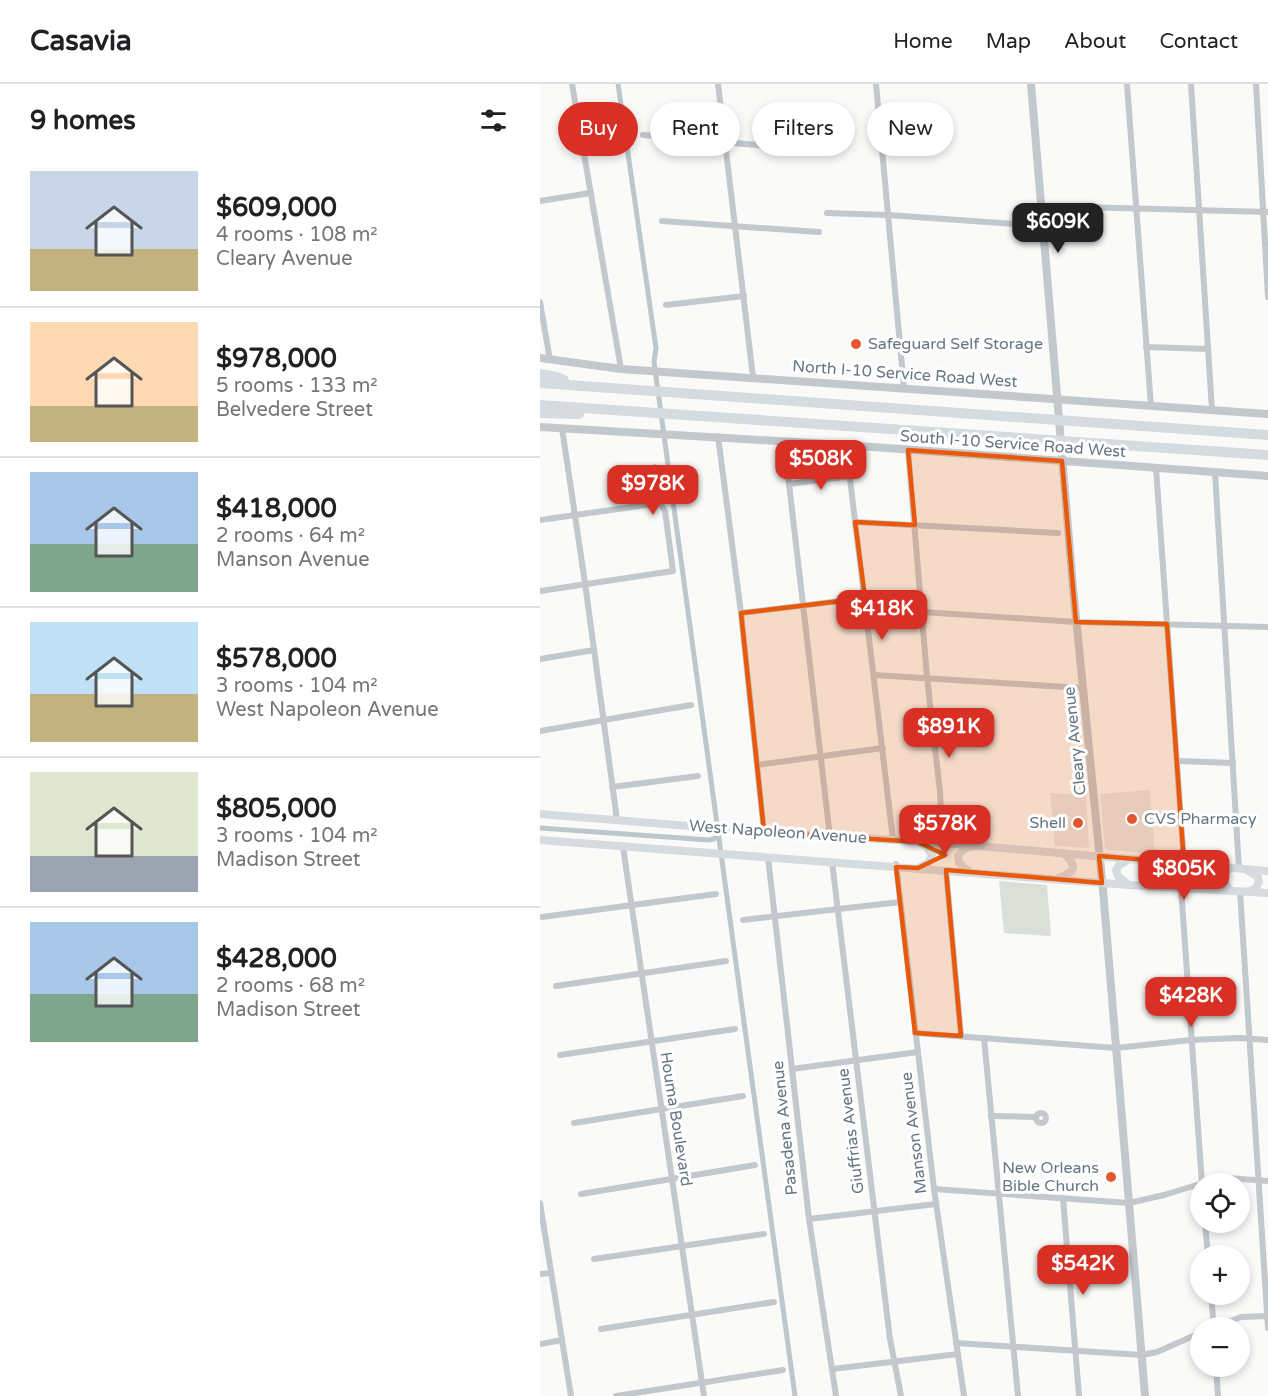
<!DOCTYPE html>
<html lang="en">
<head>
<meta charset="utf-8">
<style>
	:root { --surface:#fff; --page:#f6f6f6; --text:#202124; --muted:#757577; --line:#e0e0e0; --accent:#d93025 }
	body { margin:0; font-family:"Varela Round",sans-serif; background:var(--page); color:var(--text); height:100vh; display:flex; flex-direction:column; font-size:22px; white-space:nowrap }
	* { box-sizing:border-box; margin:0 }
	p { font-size:20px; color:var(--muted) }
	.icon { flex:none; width:33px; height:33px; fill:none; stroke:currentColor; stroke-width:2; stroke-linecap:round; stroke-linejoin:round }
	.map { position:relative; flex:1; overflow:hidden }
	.sheet { display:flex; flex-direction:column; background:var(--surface); width:540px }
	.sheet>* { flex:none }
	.guide { position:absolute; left:18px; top:18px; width:570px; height:54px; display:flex; gap:12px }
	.tools { position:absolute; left:650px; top:1089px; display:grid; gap:12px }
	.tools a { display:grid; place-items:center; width:60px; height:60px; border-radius:50%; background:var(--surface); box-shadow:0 3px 9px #0003; font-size:30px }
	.price { position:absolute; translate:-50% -51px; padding:0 14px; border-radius:12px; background:var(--accent); color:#fff; font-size:20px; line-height:39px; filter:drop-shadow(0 2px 3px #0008) }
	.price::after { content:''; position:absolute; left:50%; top:36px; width:18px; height:14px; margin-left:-9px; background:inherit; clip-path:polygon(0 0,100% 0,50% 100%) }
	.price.on { background:#222; color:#fff }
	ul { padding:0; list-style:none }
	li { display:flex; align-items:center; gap:18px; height:150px; padding:0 30px }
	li+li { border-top:2px solid var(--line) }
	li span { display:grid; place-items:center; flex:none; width:168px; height:120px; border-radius:0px; color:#555 }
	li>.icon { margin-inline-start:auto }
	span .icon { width:72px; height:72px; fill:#fffc; stroke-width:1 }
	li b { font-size:26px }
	h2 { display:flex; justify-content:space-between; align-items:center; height:72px; padding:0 30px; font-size:26px }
	.chip { padding:0 21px; border-radius:27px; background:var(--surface); box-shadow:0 3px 9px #0003; font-size:21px; line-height:54px }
	.chip.on { background:var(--accent); color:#fff }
	header { display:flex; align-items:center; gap:36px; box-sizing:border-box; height:84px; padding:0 30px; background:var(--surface); border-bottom:2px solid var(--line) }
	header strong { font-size:28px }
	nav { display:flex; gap:33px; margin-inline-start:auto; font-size:21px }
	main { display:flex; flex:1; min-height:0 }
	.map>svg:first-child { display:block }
</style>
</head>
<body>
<header>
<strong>Casavia</strong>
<nav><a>Home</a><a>Map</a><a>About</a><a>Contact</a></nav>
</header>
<main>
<section class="sheet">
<h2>9 homes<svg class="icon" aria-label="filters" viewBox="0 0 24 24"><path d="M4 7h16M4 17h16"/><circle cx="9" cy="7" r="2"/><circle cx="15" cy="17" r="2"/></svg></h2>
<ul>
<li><span style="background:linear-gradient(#c9d6e8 65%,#c2b280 0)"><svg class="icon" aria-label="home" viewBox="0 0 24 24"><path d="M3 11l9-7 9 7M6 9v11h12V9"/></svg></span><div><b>$609,000</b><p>4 rooms · 108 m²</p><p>Cleary Avenue</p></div></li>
<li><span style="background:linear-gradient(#ffd9b3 70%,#c2b280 0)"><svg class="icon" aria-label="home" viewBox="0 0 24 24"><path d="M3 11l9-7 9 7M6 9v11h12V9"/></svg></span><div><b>$978,000</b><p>5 rooms · 133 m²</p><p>Belvedere Street</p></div></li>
<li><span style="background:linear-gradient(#a9c7e8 60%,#7fa58c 0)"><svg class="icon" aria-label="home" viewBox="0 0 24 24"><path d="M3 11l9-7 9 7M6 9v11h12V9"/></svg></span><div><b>$418,000</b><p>2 rooms · 64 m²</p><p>Manson Avenue</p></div></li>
<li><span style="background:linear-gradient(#bfe0f5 60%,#c2b280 0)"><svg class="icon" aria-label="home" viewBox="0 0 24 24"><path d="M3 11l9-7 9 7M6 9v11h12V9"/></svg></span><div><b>$578,000</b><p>3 rooms · 104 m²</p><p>West Napoleon Avenue</p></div></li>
<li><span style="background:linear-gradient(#dfe7d0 70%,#9aa5b1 0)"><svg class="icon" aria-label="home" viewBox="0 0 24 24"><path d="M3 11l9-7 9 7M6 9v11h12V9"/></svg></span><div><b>$805,000</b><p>3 rooms · 104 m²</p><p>Madison Street</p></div></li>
<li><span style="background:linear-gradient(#a9c7e8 60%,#7fa58c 0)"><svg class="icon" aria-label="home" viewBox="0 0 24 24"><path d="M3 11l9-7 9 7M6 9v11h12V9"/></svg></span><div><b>$428,000</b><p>2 rooms · 68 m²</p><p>Madison Street</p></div></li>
</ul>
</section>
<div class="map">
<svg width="728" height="1312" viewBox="0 0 728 1312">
	<rect width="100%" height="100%" fill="#fafaf8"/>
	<g fill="#e8e9e9">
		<polygon points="610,706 615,770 567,766 565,764 560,710"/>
		<polygon points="510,709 546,711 549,764 515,762"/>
	</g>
	<polygon fill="#dadfd7" points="459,797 507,801 511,852 464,849"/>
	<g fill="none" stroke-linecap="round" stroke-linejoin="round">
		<g stroke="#bbc7cb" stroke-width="5">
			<polyline points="78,0 116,264 114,278 255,1312"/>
			<polyline points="0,744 169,756 174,755 178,750"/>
		</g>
		<g stroke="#c3c8cc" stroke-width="6">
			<polyline points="32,0 81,285"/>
			<polyline points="178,0 213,293"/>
			<polyline points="336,0 364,304"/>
			<polyline points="587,0 611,322"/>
			<polyline points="651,0 672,326"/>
			<polyline points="716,0 728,213"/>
			<polyline points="103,51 274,66"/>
			<polyline points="0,117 50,109"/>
			<polyline points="502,122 728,128"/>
			<polyline points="287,129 348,131 504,142"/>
			<polyline points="122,137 279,148"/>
			<polyline points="0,218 10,276"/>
			<polyline points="126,221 204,212"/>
			<polyline points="606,263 668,265"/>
			<polyline points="22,344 45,499 77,736"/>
			<polyline points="178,352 201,529 224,748"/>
			<polyline points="244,357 290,753"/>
			<polyline points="306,361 353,756"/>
			<polyline points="368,366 387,593 400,708 403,759"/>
			<polyline points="616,384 644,779"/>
			<polyline points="675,388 699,785"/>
			<polyline points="249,400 310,392"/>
			<polyline points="0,436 120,419"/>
			<polyline points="315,438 518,449"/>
			<polyline points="0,507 133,487 125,427 120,419 115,383"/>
			<polyline points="382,528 536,538 728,543"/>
			<polyline points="201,529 325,514"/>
			<polyline points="0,575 54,566"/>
			<polyline points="334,591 542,604"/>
			<polyline points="0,647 151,621"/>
			<polyline points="638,677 693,679"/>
			<polyline points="217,681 343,664"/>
			<polyline points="72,703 158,692"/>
			<polyline points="83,763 164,1312"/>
			<polyline points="228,773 269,1135 296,1312"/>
			<polyline points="292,778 350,1255 361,1312"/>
			<polyline points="356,780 394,1105 424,1312"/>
			<polyline points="406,786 421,952"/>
			<polyline points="641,804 662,1100"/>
			<polyline points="700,807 728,1244"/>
			<polyline points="2,833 176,810"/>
			<polyline points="203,836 360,818"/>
			<polyline points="16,902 186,877"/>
			<polyline points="375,949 576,964 651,956 699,954 728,956"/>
			<polyline points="444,954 478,1312"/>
			<polyline points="20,971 195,945"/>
			<polyline points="252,985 378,968"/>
			<circle cx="501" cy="1034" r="5"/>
			<polyline points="451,1032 495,1033"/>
			<polyline points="34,1039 203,1012"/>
			<polyline points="661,1100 688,1094 728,1097"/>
			<polyline points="394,1105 589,1119 624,1111 660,1100"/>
			<polyline points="41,1110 215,1081"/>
			<polyline points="523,1114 539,1312"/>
			<polyline points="0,1119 31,1312"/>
			<polyline points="269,1135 396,1120"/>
			<polyline points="665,1138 668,1172"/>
			<polyline points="54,1175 224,1150"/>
			<polyline points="0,1190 10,1189"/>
			<polyline points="671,1210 674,1244"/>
			<polyline points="673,1244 701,1233 728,1232"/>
			<polyline points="61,1245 234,1218"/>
			<polyline points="416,1259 602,1271 617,1268 660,1249"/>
			<polyline points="0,1260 22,1256"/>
			<polyline points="676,1282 678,1312"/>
			<polyline points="292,1285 418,1270"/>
			<polyline points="76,1312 243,1286"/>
		</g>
		<g stroke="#c3c8cc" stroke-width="8">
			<polyline points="491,0 533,503 563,806 605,1312"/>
			<polyline points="0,274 81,285 728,330"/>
			<polyline points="0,343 306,361 728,392"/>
		</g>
		<g stroke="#d6dbdf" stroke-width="8">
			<polyline points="0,730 224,748 403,759 728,787"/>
			<polyline points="0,756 589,801 728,809"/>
			<polyline points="378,784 389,778 392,771 386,762 380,759"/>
			<polyline points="707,786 718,793 719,798 715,805 709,807"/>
			<polyline points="429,788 419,779 418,772 424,765 432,762"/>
			<path d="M519 794C537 787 537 781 523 769"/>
			<polyline points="588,800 578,792 576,786 579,781 590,775"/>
			<polyline points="690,806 681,795 682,789 691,784"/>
		</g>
		<g stroke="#d6dbdf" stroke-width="10">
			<polyline points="0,290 17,293 24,296"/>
			<polyline points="0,299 728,351"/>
			<polyline points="0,321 728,371"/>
			<polyline points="0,329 39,330"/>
		</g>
	</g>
	<path fill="#e8590c" fill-opacity="0.2" stroke="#e8590c" stroke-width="4.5" stroke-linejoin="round" d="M368 366 522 377 536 538 627 540 644 779 559 772 562 799 406 786 421 952 375 949 356 783 378 784 405 771 378 758 224 748 201 529 325 514 315 438 375 441Z"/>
	<g fill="#e4572e" stroke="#fff" stroke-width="2">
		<circle cx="316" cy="260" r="6"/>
		<circle cx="592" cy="735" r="6"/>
		<circle cx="538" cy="739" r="6"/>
		<circle cx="571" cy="1093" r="6"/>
	</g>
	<g text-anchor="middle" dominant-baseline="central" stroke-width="6" stroke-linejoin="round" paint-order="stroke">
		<g font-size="16" fill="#657683" stroke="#fff" text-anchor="start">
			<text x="328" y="260">Safeguard Self Storage</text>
			<text x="604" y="735">CVS Pharmacy</text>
			<text x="526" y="739" text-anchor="end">Shell</text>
			<text x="559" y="1084" text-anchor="end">New Orleans<tspan x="559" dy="18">Bible Church</tspan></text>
		</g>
		<g font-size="16" fill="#657683" stroke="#fff">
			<text transform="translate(365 290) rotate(4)">North I-10 Service Road West</text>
			<text transform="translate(473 360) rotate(4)">South I-10 Service Road West</text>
			<text transform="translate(535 657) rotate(-96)">Cleary Avenue</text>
			<text transform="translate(238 748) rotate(4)">West Napoleon Avenue</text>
			<text transform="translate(136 1035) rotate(81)">Houma Boulevard</text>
			<text transform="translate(245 1044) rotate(-96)">Pasadena Avenue</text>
			<text transform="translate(311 1047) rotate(-97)">Giuffrias Avenue</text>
			<text transform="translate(374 1049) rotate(-97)">Manson Avenue</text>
		</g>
	</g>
</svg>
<div class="tools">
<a><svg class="icon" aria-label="locate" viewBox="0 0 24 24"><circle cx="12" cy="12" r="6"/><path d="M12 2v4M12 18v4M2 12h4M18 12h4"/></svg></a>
<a>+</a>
<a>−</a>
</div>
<b class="price on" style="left:518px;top:170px">$609K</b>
<b class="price" style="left:281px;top:407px">$508K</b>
<b class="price" style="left:113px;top:432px">$978K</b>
<b class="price" style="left:342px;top:557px">$418K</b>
<b class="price" style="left:409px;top:675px">$891K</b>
<b class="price" style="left:405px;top:772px">$578K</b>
<b class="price" style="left:644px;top:817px">$805K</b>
<b class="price" style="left:651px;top:944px">$428K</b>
<b class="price" style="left:543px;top:1212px">$542K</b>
<div class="guide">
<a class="chip on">Buy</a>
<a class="chip">Rent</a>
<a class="chip">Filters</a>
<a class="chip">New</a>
</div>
</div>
</main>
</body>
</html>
